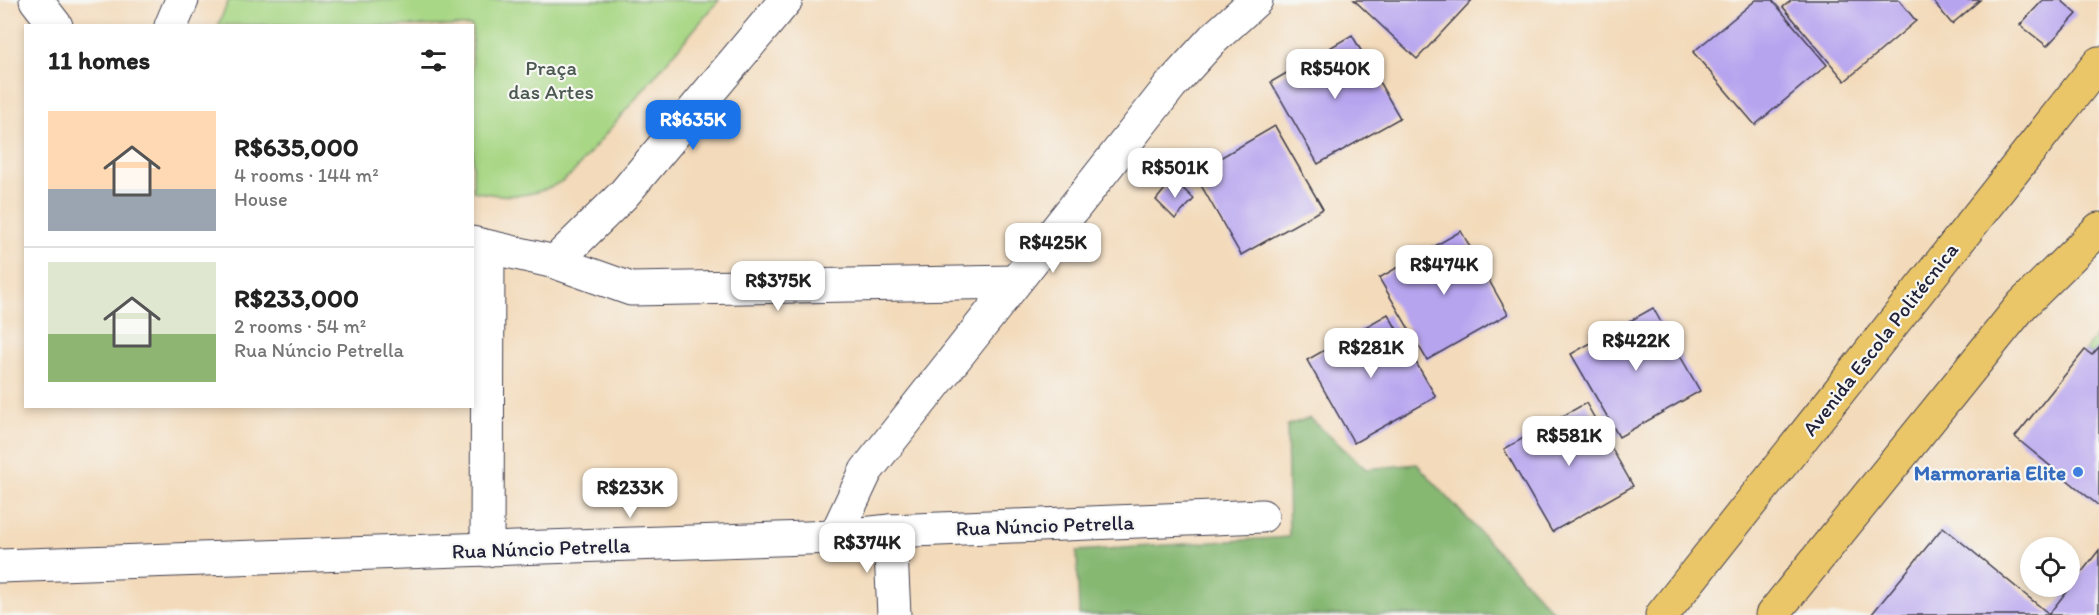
<!DOCTYPE html>
<html lang="en">
<head>
<meta charset="utf-8">
<style>
	:root { --surface:#fff; --page:#f2f2f2; --text:#222; --muted:#767676; --line:#e0e0e0; --accent:#1a73e8 }
	body { margin:0; font-family:Itim,sans-serif; background:var(--page); color:var(--text); height:100vh; display:flex; flex-direction:column; font-size:22px; white-space:nowrap }
	* { box-sizing:border-box; margin:0 }
	p { font-size:20px; color:var(--muted) }
	.icon { flex:none; width:33px; height:33px; fill:none; stroke:currentColor; stroke-width:2; stroke-linecap:round; stroke-linejoin:round }
	.map { position:relative; flex:1; overflow:hidden }
	.sheet { position:absolute; left:24px; top:24px; width:450px; height:384px; display:flex; flex-direction:column; background:var(--surface); border-radius:0px; box-shadow:0 3px 9px #0003 }
	.sheet>* { flex:none }
	.controls { position:absolute; left:2020px; top:537px; display:grid; gap:12px }
	.controls a { display:grid; place-items:center; width:60px; height:60px; border-radius:50%; background:var(--surface); box-shadow:0 3px 9px #0003; font-size:30px }
	.price { position:absolute; translate:-50% -51px; padding:0 14px; border-radius:12px; background:#fff; color:#222; font-size:20px; line-height:39px; filter:drop-shadow(0 2px 3px #0008) }
	.price::after { content:''; position:absolute; left:50%; top:36px; width:18px; height:14px; margin-left:-9px; background:inherit; clip-path:polygon(0 0,100% 0,50% 100%) }
	.price.active { background:var(--accent); color:#fff }
	ul { padding:0; list-style:none }
	li { display:flex; align-items:center; gap:18px; height:150px; padding:0 24px }
	li+li { border-top:2px solid var(--line) }
	li span { display:grid; place-items:center; flex:none; width:168px; height:120px; border-radius:0px; color:#555 }
	li>.icon { margin-inline-start:auto }
	span .icon { width:72px; height:72px; fill:#fffc; stroke-width:1 }
	li b { font-size:26px }
	h2 { display:flex; justify-content:space-between; align-items:center; height:72px; padding:0 24px; font-size:26px }
	.map>svg:first-child { display:block }
</style>
</head>
<body>
<div class="map">
<svg width="2099" height="615" viewBox="0 0 2099 615">
	<rect width="100%" height="100%" fill="#f6f6f2"/>
	<filter id="ink" filterUnits="userSpaceOnUse"><feTurbulence type="fractalNoise" baseFrequency=".0167" numOctaves="2"/><feDisplacementMap in="SourceGraphic" scale="12" xChannelSelector="R" yChannelSelector="G"/><feConvolveMatrix kernelMatrix="1 2 1 2 8 2 1 2 1" color-interpolation-filters="sRGB"/></filter>
	<filter id="wash" filterUnits="userSpaceOnUse"><feTurbulence type="fractalNoise" baseFrequency=".008" numOctaves="4" result="noise"/><feDisplacementMap in="SourceGraphic" scale="24" xChannelSelector="R" yChannelSelector="G"/><feGaussianBlur stdDeviation="1.35" result="paint"/><feColorMatrix in="noise" values="0 0 0 0 0 0 0 0 0 0 0 0 0 0 0 0 0 1.4 0 .05"/><feComposite in="paint" operator="in"/></filter>
	<g filter="url(#wash)">
		<rect width="100%" height="100%" fill="#f3daba"/>
		<g fill="#a8d785" stroke="#657c60" stroke-width="1.5">
			<path d="M229 0H719L572 174C542 198 509 199 473 191L472 26 218 25Z"/>
			<polygon points="2099,332 2099,347 2092,355 2085,350"/>
		</g>
		<polygon fill="#86b872" stroke="#546d56" stroke-width="1.5" points="1310,418 1366,469 1417,464 1556,615 1079,615 1077,551 1289,537 1287,425"/>
		<g id="blocks">
			<g fill="#b7a4ef">
				<polygon points="1354,0 1472,0 1417,59"/>
				<polygon points="1756,0 1772,0 1827,65 1755,125 1693,52"/>
				<polygon points="1792,0 1899,0 1916,21 1845,81 1783,7"/>
				<polygon points="1932,0 1980,0 1952,24"/>
				<polygon points="2043,0 2061,0 2077,14 2047,46 2020,25"/>
				<polygon points="1352,35 1400,118 1318,164 1271,82"/>
				<polygon points="1275,126 1323,209 1241,255 1194,173"/>
				<polygon points="1173,179 1194,199 1175,219 1156,200"/>
				<polygon points="1461,231 1508,314 1427,360 1379,278"/>
				<polygon points="1653,308 1700,391 1619,437 1571,354"/>
				<polygon points="1388,314 1436,397 1354,443 1307,360"/>
				<polygon points="2099,347 2099,506 2015,437 2085,350 2092,355"/>
				<polygon points="1586,403 1633,486 1552,532 1504,449"/>
				<polygon points="1943,527 2049,614 2099,550 2099,615 1871,615"/>
			</g>
		</g>
	</g>
	<g filter="url(#ink)">
		<use href="#blocks" fill-opacity="0" stroke="#413e4e" stroke-width="1.5"/>
		<g fill="none" stroke-linecap="round" stroke-linejoin="round">
			<g stroke="#413e4e" stroke-width="35">
				<g id="minor">
					<polyline points="36,0 56,26"/>
					<polyline points="171,26 182,0"/>
					<polyline points="472,243 555,262 631,289 1014,282"/>
					<polyline points="555,262 623,195 786,0"/>
					<polyline points="890,531 894,615"/>
					<polyline points="835,537 866,471 1171,85 1212,40 1256,0"/>
					<polyline points="487,550 488,247"/>
					<polyline points="0,566 835,537 890,531 1262,516"/>
				</g>
			</g>
			<g stroke="#413e4e" stroke-width="35">
				<g id="highway">
					<polyline points="1662,615 2099,63"/>
					<polyline points="1772,615 2022,305 2099,229"/>
				</g>
			</g>
			<use href="#minor" stroke="#fff" stroke-width="33"/>
			<use href="#highway" stroke="#eac669" stroke-width="33"/>
		</g>
	</g>
	<circle fill="#3f7fe0" stroke="#f6f6f2" stroke-width="2" cx="2078" cy="472" r="6"/>
	<g text-anchor="middle" dominant-baseline="central" stroke-width="4.5" stroke-linejoin="round" paint-order="stroke">
		<g font-size="21" fill="#4a5851" stroke="#f6f6f2">
			<text x="551" y="67">Praça<tspan x="551" dy="24">das Artes</tspan></text>
		</g>
		<g font-size="21" fill="#22223b" stroke="#f6f6f2">
			<text transform="translate(1880 339) rotate(-52)">Avenida Escola Politécnica</text>
			<text transform="translate(1045 525) rotate(-2)">Rua Núncio Petrella</text>
			<text transform="translate(541 548) rotate(-2)">Rua Núncio Petrella</text>
		</g>
		<g font-size="21" font-weight="bold" fill="#366cbe" stroke="#f6f6f2" text-anchor="end">
			<text x="2066" y="472">Marmoraria Elite</text>
		</g>
	</g>
</svg>
<div class="controls">
<a><svg class="icon" aria-label="locate" viewBox="0 0 24 24"><circle cx="12" cy="12" r="6"/><path d="M12 2v4M12 18v4M2 12h4M18 12h4"/></svg></a>
</div>
<b class="price" style="left:1335px;top:100px">R$540K</b>
<b class="price active" style="left:693px;top:151px">R$635K</b>
<b class="price" style="left:1175px;top:199px">R$501K</b>
<b class="price" style="left:1053px;top:274px">R$425K</b>
<b class="price" style="left:1444px;top:296px">R$474K</b>
<b class="price" style="left:778px;top:312px">R$375K</b>
<b class="price" style="left:1636px;top:372px">R$422K</b>
<b class="price" style="left:1371px;top:379px">R$281K</b>
<b class="price" style="left:1569px;top:467px">R$581K</b>
<b class="price" style="left:630px;top:519px">R$233K</b>
<b class="price" style="left:867px;top:574px">R$374K</b>
<section class="sheet">
<h2>11 homes<svg class="icon" aria-label="filters" viewBox="0 0 24 24"><path d="M4 7h16M4 17h16"/><circle cx="9" cy="7" r="2"/><circle cx="15" cy="17" r="2"/></svg></h2>
<ul>
<li><span style="background:linear-gradient(#ffd9b3 65%,#9aa5b1 0)"><svg class="icon" aria-label="home" viewBox="0 0 24 24"><path d="M3 11l9-7 9 7M6 9v11h12V9"/></svg></span><div><b>R$635,000</b><p>4 rooms · 144 m²</p><p>House</p></div></li>
<li><span style="background:linear-gradient(#dfe7d0 60%,#8fb573 0)"><svg class="icon" aria-label="home" viewBox="0 0 24 24"><path d="M3 11l9-7 9 7M6 9v11h12V9"/></svg></span><div><b>R$233,000</b><p>2 rooms · 54 m²</p><p>Rua Núncio Petrella</p></div></li>
</ul>
</section>
</div>
</body>
</html>
